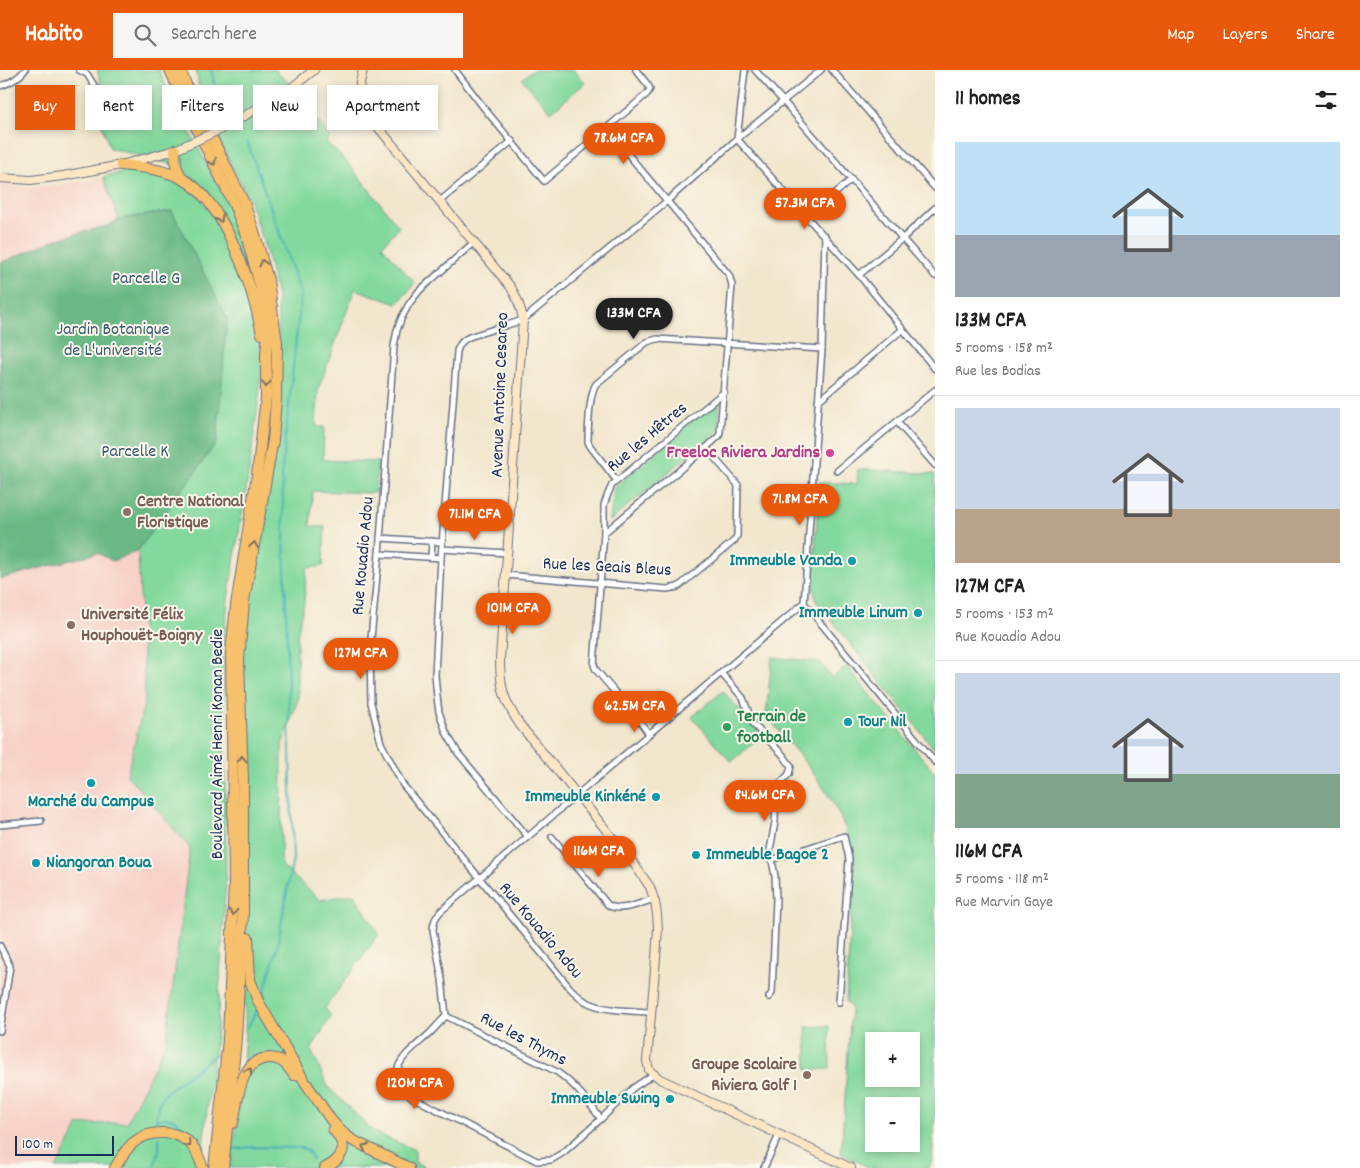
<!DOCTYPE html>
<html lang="en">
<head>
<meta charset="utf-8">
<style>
	:root { --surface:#fff; --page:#f6f6f6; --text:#202124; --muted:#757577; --line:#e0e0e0; --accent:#ea580c }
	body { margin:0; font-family:Dekko,sans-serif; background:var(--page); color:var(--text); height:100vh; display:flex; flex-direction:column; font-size:19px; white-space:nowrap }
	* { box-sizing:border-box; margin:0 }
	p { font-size:16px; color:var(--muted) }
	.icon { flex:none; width:28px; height:28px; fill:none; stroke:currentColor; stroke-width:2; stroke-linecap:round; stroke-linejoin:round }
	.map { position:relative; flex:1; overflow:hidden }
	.side { display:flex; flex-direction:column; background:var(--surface); width:425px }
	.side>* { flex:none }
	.top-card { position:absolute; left:15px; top:15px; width:475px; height:45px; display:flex; gap:10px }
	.controls { position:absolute; left:865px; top:962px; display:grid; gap:10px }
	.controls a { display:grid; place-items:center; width:55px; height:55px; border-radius:0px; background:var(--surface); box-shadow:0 2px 8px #0003; font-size:25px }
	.scale { position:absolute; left:15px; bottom:12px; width:99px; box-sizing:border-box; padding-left:5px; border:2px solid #1b2f5e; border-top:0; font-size:14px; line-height:18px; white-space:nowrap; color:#1b2f5e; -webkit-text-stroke:4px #fbf7ec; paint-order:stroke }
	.price { position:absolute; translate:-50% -42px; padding:0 11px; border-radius:18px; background:var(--accent); color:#fff; font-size:16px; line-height:32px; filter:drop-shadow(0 1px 2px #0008) }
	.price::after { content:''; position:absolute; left:50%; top:30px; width:15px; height:11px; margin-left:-8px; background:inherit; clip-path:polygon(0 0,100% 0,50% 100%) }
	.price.current { background:#222; color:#fff }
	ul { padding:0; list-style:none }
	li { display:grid; align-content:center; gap:10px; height:265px; padding:0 20px }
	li+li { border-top:1px solid var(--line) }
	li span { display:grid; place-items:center; height:155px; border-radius:0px; color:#555 }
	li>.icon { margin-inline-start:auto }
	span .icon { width:90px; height:90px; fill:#fffc; stroke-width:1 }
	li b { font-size:21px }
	h2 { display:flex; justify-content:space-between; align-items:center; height:60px; padding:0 20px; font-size:21px }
	.pill { padding:0 18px; border-radius:0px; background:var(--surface); box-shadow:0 2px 8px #0003; font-size:18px; line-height:45px }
	.pill.current { background:var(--accent); color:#fff }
	header { display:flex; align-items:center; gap:30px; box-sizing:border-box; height:70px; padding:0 25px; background:var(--accent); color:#fff }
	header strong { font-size:24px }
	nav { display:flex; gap:28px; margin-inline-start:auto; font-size:18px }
	.search { width:350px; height:45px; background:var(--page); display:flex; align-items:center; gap:12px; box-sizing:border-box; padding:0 18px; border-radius:0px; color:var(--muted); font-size:19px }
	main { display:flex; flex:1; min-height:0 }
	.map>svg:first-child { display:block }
</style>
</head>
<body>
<header>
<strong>Habito</strong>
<div class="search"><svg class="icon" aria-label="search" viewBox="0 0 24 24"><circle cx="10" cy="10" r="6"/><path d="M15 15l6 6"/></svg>Search here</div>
<nav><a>Map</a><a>Layers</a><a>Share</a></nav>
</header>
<main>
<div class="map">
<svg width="935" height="1098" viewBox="0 0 935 1098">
	<rect width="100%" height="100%" fill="#fbf7ec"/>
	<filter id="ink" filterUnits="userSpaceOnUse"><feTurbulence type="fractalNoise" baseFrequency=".02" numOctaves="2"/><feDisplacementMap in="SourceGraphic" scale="10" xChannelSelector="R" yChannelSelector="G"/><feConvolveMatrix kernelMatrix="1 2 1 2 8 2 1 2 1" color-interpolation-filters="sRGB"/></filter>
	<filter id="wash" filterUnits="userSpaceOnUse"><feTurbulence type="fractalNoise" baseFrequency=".0096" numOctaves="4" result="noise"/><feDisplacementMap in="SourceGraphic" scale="20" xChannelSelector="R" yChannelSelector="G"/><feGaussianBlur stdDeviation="1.12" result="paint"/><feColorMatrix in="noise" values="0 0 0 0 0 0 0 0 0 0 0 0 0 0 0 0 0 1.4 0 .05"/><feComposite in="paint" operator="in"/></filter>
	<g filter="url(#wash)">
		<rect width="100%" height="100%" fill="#f2e6cc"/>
		<polygon fill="#f7d1c7" points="103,107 119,149 172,141 138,481 145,630 127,705 190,778 166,973 127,1052 79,1055 56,1098 0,1098 0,114 32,118 80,112"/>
		<g fill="#83d99d" stroke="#4f847e" fill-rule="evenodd">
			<polygon points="97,0 159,0 164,12 184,52 231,139 249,186 258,231 207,124 178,96 110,78 95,35 106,32"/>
			<polygon points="196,0 277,0 277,3 295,18 330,68 326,72 347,92 399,157 382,176 415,213 397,234 355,219 318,320 316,357 324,357 323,390 378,392 375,423 313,421 310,456 325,457 323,496 307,498 304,533 297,566 297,604 298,629 282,675 281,795 320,830 354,824 379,864 325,938 331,946 311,980 328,1017 374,1062 415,1080 415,1092 427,1098 230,1098 242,1015 245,960 245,710 241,576 268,404 279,273 277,227 266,181 250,131 203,39"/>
			<polygon points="533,0 574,0 585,13 551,42 522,9"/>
			<polygon points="124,102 155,102 181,113 201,129 214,146 225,166 244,209 256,253 262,286 259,327 249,401 228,529 223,577 226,807 217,960 200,1098 56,1098 79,1055 127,1052 166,973 190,778 127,705 145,630 138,480 217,372 172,141 119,149 103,107"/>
			<polygon points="720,328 718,361 610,451 614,418"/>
			<polygon points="858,399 935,404 935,680 816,531 813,514 819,412 857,414"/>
			<path d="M772 587 820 592 832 608 846 596 935 703V1047L932 1090 929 1098H871L841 1084 851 938 846 931 854 789C844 732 801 688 766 645ZM874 971H911V1009H874ZM874 1036H911V1074H874Z"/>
			<polygon points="723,621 762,666 731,692 692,647"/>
			<polygon points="829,956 830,999 807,1000 806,957"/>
		</g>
		<polygon fill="#6ab984" stroke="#427471" points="172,141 227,248 217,372 138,480 113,491 97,483 0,509 0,193 54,170 109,155 119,149"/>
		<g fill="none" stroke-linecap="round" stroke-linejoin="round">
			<g stroke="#3dadb9" stroke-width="2">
				<polyline points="211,0 215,17"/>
				<polyline points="247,71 301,224 282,398 293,788 277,878 262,929"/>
				<polyline points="248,957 258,938"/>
				<polyline points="156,1050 166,1048 173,1049 205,1077"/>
				<polyline points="159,1060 156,1050 158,1035 165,1023 215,985"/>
				<polyline points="235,1079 252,1077 302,1078 308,1081 312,1089"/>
				<polyline points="153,1098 159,1082 159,1068"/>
			</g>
		</g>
	</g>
	<g filter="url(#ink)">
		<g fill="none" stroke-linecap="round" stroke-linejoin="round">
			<g stroke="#666f84" stroke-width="8">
				<g id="street">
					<polyline points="79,0 87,4 97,20"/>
					<polyline points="455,0 484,38 544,111 647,24 650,19 648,15 636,0"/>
					<polyline points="745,0 737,69 859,205 935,299"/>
					<polyline points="755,0 783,31 935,206"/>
					<polyline points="832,0 935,118"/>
					<path d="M0 16C10 13 18 9 25 0"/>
					<polyline points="440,131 512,71"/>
					<polyline points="807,147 851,110"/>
					<polyline points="825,166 822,279 804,533 935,692"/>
					<path d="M473 173 419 221 409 234 402 247 397 260 394 276 379 484 370 579 371 633 381 673 403 715 570 918C575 923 580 928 585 931 602 941 632 941 651 942"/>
					<polyline points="859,205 903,168 935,138"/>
					<polyline points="818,331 903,259"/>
					<polyline points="897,352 935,395"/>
					<polyline points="837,401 935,320"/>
					<path d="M617 411 590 376 588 372C588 360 589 324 596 314L647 272 657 269 822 279"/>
					<polyline points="604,463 706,378 719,366 720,362 732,215 729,205 607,59"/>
					<polyline points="380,468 442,472"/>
					<polyline points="442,479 508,483"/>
					<polyline points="379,484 441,488"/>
					<polyline points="431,487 432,471"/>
					<polyline points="506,505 667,519 678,517 734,471 737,466 738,415 706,378"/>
					<polyline points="721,603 743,628 753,654 783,685 791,696 789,704 781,712 776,721 775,752 770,780 775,806 776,829 772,923 769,927"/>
					<polyline points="649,664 638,649 596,600 594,595 604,463 604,435 608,424 612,415 617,411 724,322"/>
					<polyline points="0,755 41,751"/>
					<path d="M528 767 458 683 446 662 439 642 437 627 435 605 441 488 457 281C460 273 463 269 472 266L523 250 667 131 737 69 821 0"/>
					<path d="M552 767 608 835C621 843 640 833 654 829"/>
					<polyline points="771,790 844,766 849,789 839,932"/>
					<polyline points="0,876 10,896 0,961"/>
					<path d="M446 946 557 1002C576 1015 588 1032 601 1049"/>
					<path d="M654 1004 633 1018 601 1049 564 1082 551 1090 537 1091 412 1027C379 999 409 983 430 963 435 958 441 951 446 946L442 909 433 860C433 852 435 847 441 841L578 724 804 533"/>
					<polyline points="764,1098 779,1065"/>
				</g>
			</g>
			<g stroke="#666f84" stroke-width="10">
				<g id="secondary">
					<path d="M363 0C358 18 357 28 367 44L510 216C517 227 521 237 523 250L500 589C500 618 504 631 520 655L634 794 650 817 655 832 657 844 658 859 656 888 647 991 649 1000 660 1009 851 1098"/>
					<polyline points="221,59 285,23 314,0"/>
					<polyline points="0,108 31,110 63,106 121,95 175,80 195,71"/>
				</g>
			</g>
			<g stroke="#666f84" stroke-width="12">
				<g id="highway">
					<polyline points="170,0 191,47 235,137 246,165 260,215 268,264 266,285 266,327 257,405 236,535 231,583 234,812 228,970 214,1098"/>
					<polyline points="180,0 187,17 244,133 254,161 268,210 277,273 276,329 273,370 244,531 239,590 243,710 243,843 236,969 223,1098"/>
					<polyline points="175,80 176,96 182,109"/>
					<path d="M121 95C142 97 162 99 181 108 225 129 253 219 262 264"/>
					<polyline points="248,868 250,910 258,931 305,1012 331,1050 341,1061 352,1070 409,1098"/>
					<path d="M233 1053C238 1031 239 988 270 988 282 988 288 996 294 1005"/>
					<path d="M115 1098C120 1089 125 1080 133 1073 149 1059 180 1059 193 1077 198 1083 200 1090 203 1098"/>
					<path d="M325 1098C334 1094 346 1084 342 1073 340 1068 336 1063 333 1059"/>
				</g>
			</g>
			<use href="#street" stroke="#fff" stroke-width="5"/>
			<use href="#secondary" stroke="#fce6c4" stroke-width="8"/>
			<use href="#highway" stroke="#f7c06c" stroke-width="10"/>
			<g stroke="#666f84" stroke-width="10" stroke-linecap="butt">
				<polyline id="secondary-bridge" points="195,71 221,59"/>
			</g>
			<use href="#secondary-bridge" stroke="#fce6c4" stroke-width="8"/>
		</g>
		<defs><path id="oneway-chevron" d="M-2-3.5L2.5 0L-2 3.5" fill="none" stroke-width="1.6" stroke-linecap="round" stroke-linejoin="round" transform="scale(1.25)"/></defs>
		<g stroke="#7e7064">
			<use href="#oneway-chevron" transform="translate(213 92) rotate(64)"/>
			<use href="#oneway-chevron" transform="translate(220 149) rotate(60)"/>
			<use href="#oneway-chevron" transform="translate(263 193) rotate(-105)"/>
			<use href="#oneway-chevron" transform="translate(266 314) rotate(91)"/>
			<use href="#oneway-chevron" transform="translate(254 475) rotate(-80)"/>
			<use href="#oneway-chevron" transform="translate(242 689) rotate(-92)"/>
			<use href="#oneway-chevron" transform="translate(233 842) rotate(92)"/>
			<use href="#oneway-chevron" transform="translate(249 1001) rotate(-54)"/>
			<use href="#oneway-chevron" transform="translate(188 1074) rotate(42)"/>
			<use href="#oneway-chevron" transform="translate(365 1077) rotate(-153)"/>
		</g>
	</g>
	<circle fill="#d1479c" stroke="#fbf7ec" stroke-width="2" cx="830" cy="383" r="5"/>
	<g fill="#8d6e63" stroke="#fbf7ec" stroke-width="2">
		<circle cx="127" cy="442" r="5"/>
		<circle cx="71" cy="555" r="5"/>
		<circle cx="807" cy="1005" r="5"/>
	</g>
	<g fill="#0f9aa8" stroke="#fbf7ec" stroke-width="2">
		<circle cx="852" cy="491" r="5"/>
		<circle cx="918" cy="543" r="5"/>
		<circle cx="848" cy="652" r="5"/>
		<circle cx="91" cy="713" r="5"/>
		<circle cx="656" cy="727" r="5"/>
		<circle cx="696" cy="785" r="5"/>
		<circle cx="36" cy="793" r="5"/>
		<circle cx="670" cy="1029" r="5"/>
	</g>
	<circle fill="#2e9e5b" stroke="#fbf7ec" stroke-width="2" cx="727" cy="657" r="5"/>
	<g text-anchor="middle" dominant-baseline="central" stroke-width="4" stroke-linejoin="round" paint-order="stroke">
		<g font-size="18" fill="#355a6e" stroke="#fbf7ec">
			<text x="146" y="209">Parcelle G</text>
			<text x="113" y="260">Jardin Botanique<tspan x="113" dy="21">de L'université</tspan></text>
			<text x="135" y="382">Parcelle K</text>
		</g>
		<g font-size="18" fill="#1b2f5e" stroke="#fbf7ec">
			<text transform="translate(501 325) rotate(-88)">Avenue Antoine Cesareo</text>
			<text transform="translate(648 368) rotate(-40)">Rue les Hêtres</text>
			<text transform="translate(364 486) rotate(-85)">Rue Kouadio Adou</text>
			<text transform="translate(607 498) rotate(3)">Rue les Geais Bleus</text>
			<text transform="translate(218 674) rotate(-90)">Boulevard Aimé Henri Konan Bedie</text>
			<text transform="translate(540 861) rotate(50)">Rue Kouadio Adou</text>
			<text transform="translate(523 970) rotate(28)">Rue les Thyms</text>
		</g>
		<g font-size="18" font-weight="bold" fill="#b23c85" stroke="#fbf7ec" text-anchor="end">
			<text x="820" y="383">Freeloc Riviera Jardins</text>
		</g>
		<g font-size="18" font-weight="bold" fill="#785e54" stroke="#fbf7ec" text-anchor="start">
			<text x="137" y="432">Centre National<tspan x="137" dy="21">Floristique</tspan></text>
			<text x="81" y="545">Université Félix<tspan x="81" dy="21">Houphouët-Boigny</tspan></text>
			<text x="797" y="995" text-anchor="end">Groupe Scolaire<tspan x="797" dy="21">Riviera Golf 1</tspan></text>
		</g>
		<g font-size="18" font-weight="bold" fill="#0d838f" stroke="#fbf7ec" text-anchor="end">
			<text x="842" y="491">Immeuble Vanda</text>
			<text x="908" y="543">Immeuble Linum</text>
			<text x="858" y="652" text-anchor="start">Tour Nil</text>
			<text x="646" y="727">Immeuble Kinkéné</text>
			<text x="91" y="732" text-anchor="middle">Marché du Campus</text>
			<text x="706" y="785" text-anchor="start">Immeuble Bagoe 2</text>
			<text x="46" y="793" text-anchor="start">Niangoran Boua</text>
			<text x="660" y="1029">Immeuble Swing</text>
		</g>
		<g font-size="18" font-weight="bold" fill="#27864d" stroke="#fbf7ec" text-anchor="start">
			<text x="737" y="647">Terrain de<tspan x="737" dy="21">football</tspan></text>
		</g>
	</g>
</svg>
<div class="controls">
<a>+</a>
<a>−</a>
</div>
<div class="scale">100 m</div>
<b class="price" style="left:624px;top:95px">78.6M CFA</b>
<b class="price" style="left:805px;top:160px">57.3M CFA</b>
<b class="price current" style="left:634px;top:270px">133M CFA</b>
<b class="price" style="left:800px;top:456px">71.8M CFA</b>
<b class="price" style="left:475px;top:471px">71.1M CFA</b>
<b class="price" style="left:513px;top:565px">101M CFA</b>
<b class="price" style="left:361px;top:610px">127M CFA</b>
<b class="price" style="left:635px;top:663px">62.5M CFA</b>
<b class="price" style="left:765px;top:752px">84.6M CFA</b>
<b class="price" style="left:599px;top:808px">116M CFA</b>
<b class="price" style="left:415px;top:1040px">120M CFA</b>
<div class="top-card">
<a class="pill current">Buy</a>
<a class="pill">Rent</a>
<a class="pill">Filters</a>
<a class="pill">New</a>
<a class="pill">Apartment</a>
</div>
</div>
<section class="side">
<h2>11 homes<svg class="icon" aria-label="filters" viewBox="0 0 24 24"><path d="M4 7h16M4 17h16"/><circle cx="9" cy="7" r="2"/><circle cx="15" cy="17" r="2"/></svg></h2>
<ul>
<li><span style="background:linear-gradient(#bfe0f5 60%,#9aa5b1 0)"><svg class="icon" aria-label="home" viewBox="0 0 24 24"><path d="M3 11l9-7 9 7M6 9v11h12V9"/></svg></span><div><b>133M CFA</b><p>5 rooms · 158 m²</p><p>Rue les Bodias</p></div></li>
<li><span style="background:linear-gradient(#c9d6e8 65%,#b9a48a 0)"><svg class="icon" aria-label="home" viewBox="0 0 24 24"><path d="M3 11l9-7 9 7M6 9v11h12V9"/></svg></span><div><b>127M CFA</b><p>5 rooms · 153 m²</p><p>Rue Kouadio Adou</p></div></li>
<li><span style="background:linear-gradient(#c9d6e8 65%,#7fa58c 0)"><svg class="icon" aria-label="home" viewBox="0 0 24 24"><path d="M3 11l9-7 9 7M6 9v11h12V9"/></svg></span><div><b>116M CFA</b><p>5 rooms · 118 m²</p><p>Rue Marvin Gaye</p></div></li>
</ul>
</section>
</main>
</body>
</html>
